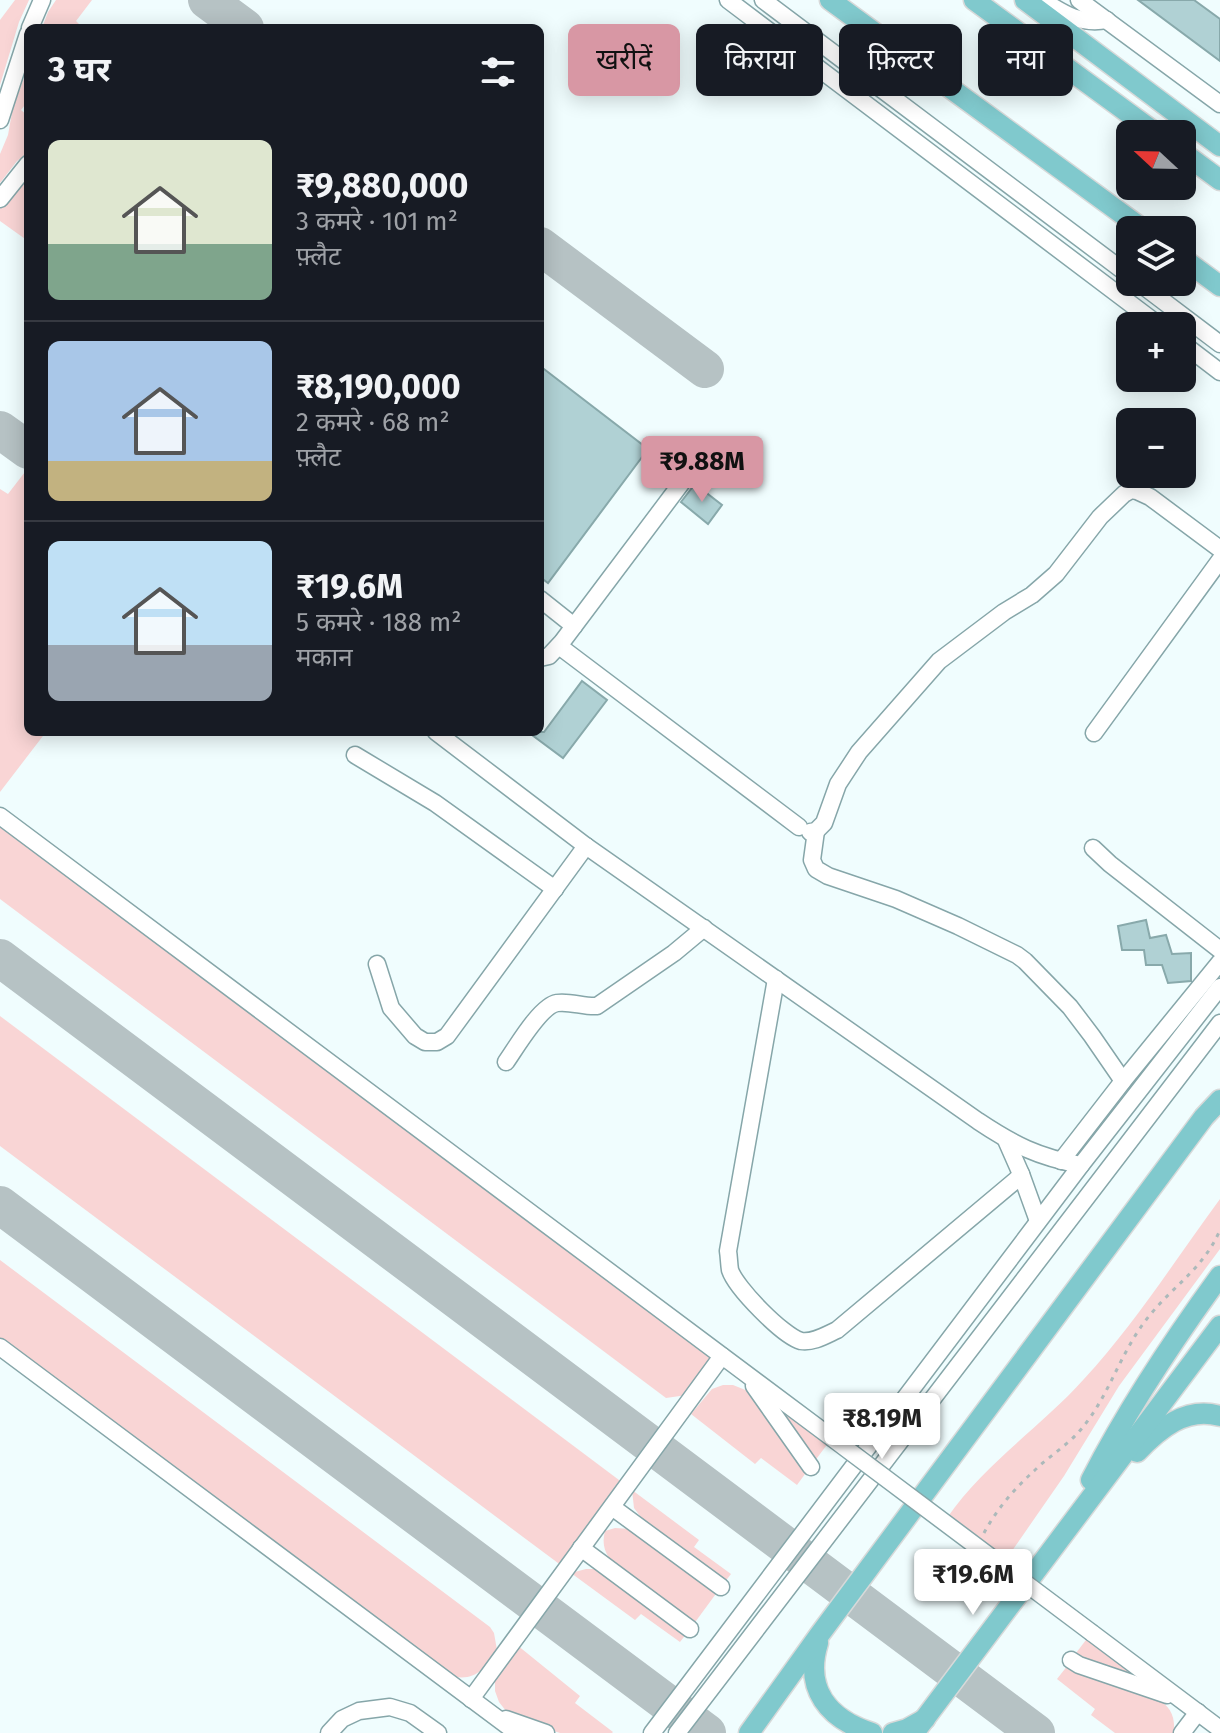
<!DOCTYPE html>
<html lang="hi">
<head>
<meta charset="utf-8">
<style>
	:root { --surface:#171b24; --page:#242831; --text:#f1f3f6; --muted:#9ea1a6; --line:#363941; --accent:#d897a4 }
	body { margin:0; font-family:"Fira Sans","Noto Sans Devanagari",sans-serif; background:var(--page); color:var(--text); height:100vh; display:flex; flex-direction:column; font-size:30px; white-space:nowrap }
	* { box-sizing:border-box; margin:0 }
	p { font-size:26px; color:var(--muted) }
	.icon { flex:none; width:44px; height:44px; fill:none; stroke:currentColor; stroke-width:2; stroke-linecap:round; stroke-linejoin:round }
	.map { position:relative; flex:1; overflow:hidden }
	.drawer { position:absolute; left:24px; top:24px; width:520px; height:712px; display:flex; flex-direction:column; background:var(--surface); border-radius:12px; box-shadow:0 4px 20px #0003 }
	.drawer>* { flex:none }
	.top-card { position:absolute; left:568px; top:24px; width:532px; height:72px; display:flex; gap:16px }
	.needle { width:52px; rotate:292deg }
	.buttons { position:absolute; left:1116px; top:120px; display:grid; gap:16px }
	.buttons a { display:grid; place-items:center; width:80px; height:80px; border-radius:12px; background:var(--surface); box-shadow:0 4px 20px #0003; font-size:40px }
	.price { position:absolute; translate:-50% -68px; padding:0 18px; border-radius:8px; background:#fff; color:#222; font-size:26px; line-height:52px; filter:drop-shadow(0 2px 4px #0008) }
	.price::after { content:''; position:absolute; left:50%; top:48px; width:24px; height:18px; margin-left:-12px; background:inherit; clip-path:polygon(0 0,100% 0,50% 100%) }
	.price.on { background:var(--accent); color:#111 }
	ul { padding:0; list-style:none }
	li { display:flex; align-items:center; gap:24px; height:200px; padding:0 24px }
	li+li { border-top:2px solid var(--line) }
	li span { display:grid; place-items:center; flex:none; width:224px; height:160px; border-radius:12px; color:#555 }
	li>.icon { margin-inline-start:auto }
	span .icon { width:96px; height:96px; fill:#fffc; stroke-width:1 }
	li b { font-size:34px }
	h2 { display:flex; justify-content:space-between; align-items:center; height:96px; padding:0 24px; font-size:34px }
	.tag { padding:0 28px; border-radius:12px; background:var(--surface); box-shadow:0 4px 20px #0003; font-size:28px; line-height:72px }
	.tag.on { background:var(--accent); color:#111 }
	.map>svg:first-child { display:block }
</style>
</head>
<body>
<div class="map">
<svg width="1220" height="1733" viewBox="0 0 1220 1733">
	<rect width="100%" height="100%" fill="#f0fdfe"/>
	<g fill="#f9d5d5">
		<polygon points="15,0 29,0 19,22 0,85 0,20"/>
		<polygon points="56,0 92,0 76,21 83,28 42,28 48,12"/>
		<polygon points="28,68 28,101 21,110 28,116 28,152 17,161 0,183 0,154 8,135 13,107"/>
		<polygon points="28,172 28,241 0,221 0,209"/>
		<polygon points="28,468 28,732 46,732 0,792 0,489 8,494"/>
		<polygon points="0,822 713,1356 687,1395 666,1398 0,899"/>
		<polygon points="0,1016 623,1483 562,1566 0,1146"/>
		<path d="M1220 1199V1249L1119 1386 1064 1476 1005 1561 947 1518C984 1464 1041 1427 1084 1379 1135 1324 1175 1260 1220 1199Z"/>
		<path d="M0 1260 490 1627 494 1633 497 1650C485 1667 478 1680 455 1677L0 1342Z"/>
		<polygon points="723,1385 733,1385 748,1391 808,1470 797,1485 761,1458 755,1464 691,1414 712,1389"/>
		<polygon points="764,1390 829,1442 814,1462"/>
		<polygon points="632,1490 699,1540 694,1547 731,1574 724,1583 646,1524 634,1508"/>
		<path d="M615 1528 631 1529 718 1591 693 1625 614 1566C606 1554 601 1546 605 1531Z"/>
		<polygon points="586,1569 595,1569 602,1571 687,1633 680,1642 641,1614 635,1620 571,1573"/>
		<polygon points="1089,1636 1157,1687 1073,1657"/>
		<polygon points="517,1645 580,1696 575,1703 613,1732 612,1733 560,1733 523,1721 506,1711 499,1702 495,1691 495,1679"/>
		<path d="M1068 1665 1159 1700C1172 1708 1175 1718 1174 1733H1115L1091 1715 1095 1709 1057 1679Z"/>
	</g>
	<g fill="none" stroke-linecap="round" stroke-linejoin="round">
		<g stroke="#b6c2c4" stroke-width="38">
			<polyline points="207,0 245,28"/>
			<polyline points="540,246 705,369"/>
			<polyline points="0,430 28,450"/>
			<polyline points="0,958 1036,1733"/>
			<polyline points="0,1205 707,1733"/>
		</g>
	</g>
	<g fill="#b0d1d4" stroke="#88a9ab" stroke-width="2">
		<polygon points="1138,0 1194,0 1220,19 1220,61"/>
		<polygon points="540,366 648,449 548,583 540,577"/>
		<polygon points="695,484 722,505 708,524 681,502"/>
		<polygon points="582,681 607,700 563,758 528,732 544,732"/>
		<polygon points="1146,920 1150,938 1166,935 1172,954 1191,953 1191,981 1168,983 1162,965 1146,965 1144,950 1122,950 1118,926"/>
	</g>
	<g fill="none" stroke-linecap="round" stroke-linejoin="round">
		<g stroke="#86a6a9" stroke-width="19">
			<g id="minor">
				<polyline points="728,0 1160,326"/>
				<polyline points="763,0 1130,276"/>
				<path d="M1042 0C1064 14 1081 25 1107 20"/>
				<polyline points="1079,0 1220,104"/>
				<polyline points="30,28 42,0"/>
				<polyline points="0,120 28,34"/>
				<polyline points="0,199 28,164"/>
				<polyline points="1138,282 1220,344"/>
				<polyline points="1182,343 1220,372"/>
				<polyline points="540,599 574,626"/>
				<polyline points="559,646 799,827"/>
				<polyline points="540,658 549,656 562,642 686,477"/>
				<path d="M436 732 586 846 978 1121C1014 1145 1038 1157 1081 1165"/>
				<polyline points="1094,733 1220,560"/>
				<polyline points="355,755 435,803 555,889"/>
				<polyline points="0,816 832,1438"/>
				<polyline points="816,831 812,860 816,869 828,876 896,899 958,926 1017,955 1025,961 1070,1007 1092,1036 1123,1081"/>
				<polyline points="810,832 816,831 824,823 838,784 859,752 939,661 1004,612 1032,595 1056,574 1100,517 1124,494 1131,490 1137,491 1150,497 1220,549"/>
				<polyline points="1093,848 1110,864 1220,950"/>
				<polyline points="377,964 391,1008 415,1036 425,1042 437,1042 447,1036 586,846"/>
				<path d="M776 979 728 1251C729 1257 729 1264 730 1270 736 1288 783 1336 801 1341 813 1343 826 1335 837 1330L1016 1180 1021 1174 1006 1140"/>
				<path d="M506 1062C516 1048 540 1006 557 1003 570 1001 584 1007 597 1006L674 953 704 928"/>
				<polyline points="1061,1161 1123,1081 1220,962"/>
				<polyline points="1021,1174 1038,1221"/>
				<polyline points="0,1347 517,1733"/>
				<polyline points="754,1386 811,1467"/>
				<polyline points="612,1507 721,1587"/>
				<polyline points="581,1548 690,1629"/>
				<polyline points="1092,1633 1220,1729"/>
				<polyline points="1071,1660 1079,1665 1167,1695"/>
				<polyline points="471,1699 722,1356"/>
				<polyline points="506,1719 546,1733"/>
				<polyline points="329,1733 342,1719 359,1711 390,1707 410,1713 438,1733"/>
				<polyline points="652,1733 1081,1165 1220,987"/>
				<polyline points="677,1733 1220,1023"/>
				<polyline points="1182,1733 1198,1712"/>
			</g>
		</g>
		<g stroke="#d7d9d9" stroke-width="23">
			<g id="major">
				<polyline points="830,0 1144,230"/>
				<polyline points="974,0 1157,134"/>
				<polyline points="1025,0 1220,146"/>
				<polyline points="1182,152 1220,180"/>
				<polyline points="1182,258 1220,286"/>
				<path d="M1137 1452C1159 1429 1186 1406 1220 1416"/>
				<path d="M1091 1480C1128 1408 1172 1342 1220 1276"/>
				<path d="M818 1643C804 1689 828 1719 872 1733"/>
				<polyline points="749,1733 820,1634 1204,1117 1220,1100"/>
				<polyline points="893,1733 907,1729 925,1719"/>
				<polyline points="914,1733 1220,1326"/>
			</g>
		</g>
		<path stroke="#acb9ba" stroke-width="3" stroke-dasharray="4 6" stroke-linecap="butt" d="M984 1533C996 1510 1015 1488 1034 1471 1047 1458 1063 1448 1076 1435 1109 1400 1119 1352 1150 1315 1175 1284 1203 1269 1220 1230"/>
		<use href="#minor" stroke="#fff" stroke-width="16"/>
		<use href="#major" stroke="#80c9cd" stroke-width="20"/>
		<g stroke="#86a6a9" stroke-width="19" stroke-linecap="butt">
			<polyline id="minor-bridge" points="832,1438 1092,1633"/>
		</g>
		<use href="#minor-bridge" stroke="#fff" stroke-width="16"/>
	</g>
</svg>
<div class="buttons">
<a><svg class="needle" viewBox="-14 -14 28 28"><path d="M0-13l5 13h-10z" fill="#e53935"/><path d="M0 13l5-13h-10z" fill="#9ea1a6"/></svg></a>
<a><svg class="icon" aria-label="layers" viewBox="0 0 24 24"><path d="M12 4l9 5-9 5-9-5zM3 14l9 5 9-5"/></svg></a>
<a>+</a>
<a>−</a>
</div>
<b class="price on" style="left:702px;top:504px">₹9.88M</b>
<b class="price" style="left:882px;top:1461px">₹8.19M</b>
<b class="price" style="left:973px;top:1617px">₹19.6M</b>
<div class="top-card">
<a class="tag on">खरीदें</a>
<a class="tag">किराया</a>
<a class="tag">फ़िल्टर</a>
<a class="tag">नया</a>
</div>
<section class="drawer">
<h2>3 घर<svg class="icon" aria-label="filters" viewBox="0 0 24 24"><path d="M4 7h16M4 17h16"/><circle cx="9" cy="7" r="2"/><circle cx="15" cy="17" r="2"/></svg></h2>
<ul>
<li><span style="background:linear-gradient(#dfe7d0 65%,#7fa58c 0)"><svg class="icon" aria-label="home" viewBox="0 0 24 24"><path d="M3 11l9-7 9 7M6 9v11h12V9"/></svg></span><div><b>₹9,880,000</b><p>3 कमरे · 101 m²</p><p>फ़्लैट</p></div></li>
<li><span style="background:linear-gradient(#a9c7e8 75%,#c2b280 0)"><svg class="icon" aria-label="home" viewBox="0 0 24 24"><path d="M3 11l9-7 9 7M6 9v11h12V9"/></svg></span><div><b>₹8,190,000</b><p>2 कमरे · 68 m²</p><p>फ़्लैट</p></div></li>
<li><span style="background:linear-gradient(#bfe0f5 65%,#9aa5b1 0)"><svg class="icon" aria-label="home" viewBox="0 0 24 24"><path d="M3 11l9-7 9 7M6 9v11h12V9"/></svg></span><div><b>₹19.6M</b><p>5 कमरे · 188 m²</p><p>मकान</p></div></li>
</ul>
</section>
</div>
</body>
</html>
